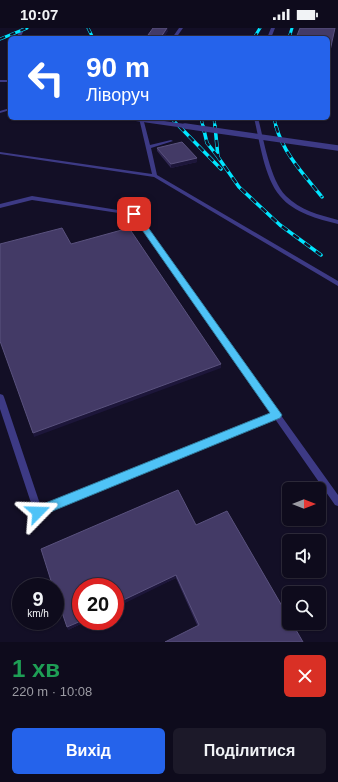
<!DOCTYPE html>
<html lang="uk">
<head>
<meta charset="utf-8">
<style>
  body { margin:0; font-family:Helvetica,sans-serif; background:#1c1929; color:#f1f3f6; height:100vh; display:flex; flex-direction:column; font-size:15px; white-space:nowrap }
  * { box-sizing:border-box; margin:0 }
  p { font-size:13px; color:#9b9ba3 }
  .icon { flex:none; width:22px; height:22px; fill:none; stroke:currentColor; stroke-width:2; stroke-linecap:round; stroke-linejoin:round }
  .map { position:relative; height:614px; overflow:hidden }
  .drawer { display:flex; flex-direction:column; background:#0e0b1c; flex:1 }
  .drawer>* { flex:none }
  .hud { position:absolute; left:8px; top:8px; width:322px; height:84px; border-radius:6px; box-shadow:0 1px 3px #0004,0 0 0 1px #2e2b3b; background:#2563eb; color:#fff; overflow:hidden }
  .needle { width:26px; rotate:90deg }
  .buttons { position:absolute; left:282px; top:454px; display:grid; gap:8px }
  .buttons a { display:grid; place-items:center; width:44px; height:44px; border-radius:6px; background:#0e0b1c; box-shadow:0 1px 3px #0004,0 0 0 1px #2e2b3b; font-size:20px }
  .speed { position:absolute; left:12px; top:550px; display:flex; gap:8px; font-size:20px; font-weight:700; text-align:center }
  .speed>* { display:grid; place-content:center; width:52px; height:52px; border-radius:50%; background:#0e0b1c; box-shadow:0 1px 3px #0004,0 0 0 1px #2e2b3b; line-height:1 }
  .speed small { font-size:10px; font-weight:400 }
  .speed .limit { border:6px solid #d22; background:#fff; color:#111 }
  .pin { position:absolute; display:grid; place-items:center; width:34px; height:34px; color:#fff; margin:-17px; border-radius:8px; box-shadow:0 2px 6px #0006 }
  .me { position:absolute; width:44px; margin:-22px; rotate:68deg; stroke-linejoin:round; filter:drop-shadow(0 0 3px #0008) }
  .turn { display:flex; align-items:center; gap:14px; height:84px; padding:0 12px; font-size:18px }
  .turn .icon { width:52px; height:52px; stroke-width:2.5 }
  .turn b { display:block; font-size:28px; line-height:34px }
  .round { display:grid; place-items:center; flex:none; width:42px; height:42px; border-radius:6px; background:#1c1929 }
  .summary { display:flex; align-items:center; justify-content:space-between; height:68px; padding:0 12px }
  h1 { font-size:24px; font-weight:600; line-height:30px; color:#1e9e55 }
  .cta { display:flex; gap:8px; margin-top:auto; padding:8px 12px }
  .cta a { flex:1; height:46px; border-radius:6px; background:#2563eb; color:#fff; font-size:16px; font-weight:600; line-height:46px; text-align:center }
  .cta a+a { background:#1c1929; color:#f1f3f6 }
  .status { display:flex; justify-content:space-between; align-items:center; height:28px; padding:0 20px; background:#0e0b1c; direction:ltr }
  .status svg { height:11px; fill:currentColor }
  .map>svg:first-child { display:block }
</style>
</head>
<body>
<div class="status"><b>10:07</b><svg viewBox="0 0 49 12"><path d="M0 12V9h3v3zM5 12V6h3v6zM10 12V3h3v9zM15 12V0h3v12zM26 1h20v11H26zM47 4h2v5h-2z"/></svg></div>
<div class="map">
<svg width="338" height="614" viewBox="0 0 338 614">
  <rect width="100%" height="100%" fill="#130f26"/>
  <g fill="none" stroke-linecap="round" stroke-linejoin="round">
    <!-- lane -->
    <path fill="#3d3a85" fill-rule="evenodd" d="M21,0H25L20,10H16Z
      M179,0H183L176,10H172Z
      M271,0H275L271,10H267Z
      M0,52H10V54H0Z
      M10,80V82L0,85V83Z
      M139,90H143L150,117L171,112L173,113L151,120L157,147L338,253V258L154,149L0,126V124L152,146Z
      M254,90H258C264,112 270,152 286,168C300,182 319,187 338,192V196C318,191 294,185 280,168C264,149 260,114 254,90Z
      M32,168L136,185L338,467V478L335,477L275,391L41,487L38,488L35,487L0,381V366L3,367L4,369L41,479L271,386L132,187L32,172L0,180V176Z"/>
    <defs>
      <path id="rail-far1" d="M88,0L93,10
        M254,10L260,0
        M289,10L292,0
        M0,11L27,0
        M171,90L180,99
        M201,90L203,99
        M214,90L215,99
        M274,90L276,99"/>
      <path id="rail" d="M179,98L221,141
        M203,98L207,115L218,129
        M215,98L218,129L239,159L280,197L321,227
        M276,98C283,125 305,148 322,169"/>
    </defs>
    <!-- rail-far1 casing -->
    <use href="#rail-far1" stroke="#00e5ff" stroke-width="3"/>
    <!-- rail casing -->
    <use href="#rail" stroke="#00e5ff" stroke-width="3.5"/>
    <!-- rail-far1 -->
    <use href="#rail-far1" stroke="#130f26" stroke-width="2" stroke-dasharray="5.5" stroke-linecap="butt"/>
    <!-- rail -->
    <use href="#rail" stroke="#130f26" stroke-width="2.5" stroke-dasharray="7" stroke-linecap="butt"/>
    <!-- lane-bridge-far1 -->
    <path stroke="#3d3a85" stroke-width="4" d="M129,90L192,99"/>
    <!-- lane-bridge -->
    <path stroke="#3d3a85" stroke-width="5.5" d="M185,98L338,120"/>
  </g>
  <!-- wall -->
  <path fill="#312854" d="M168,3L163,10H148V7Z
    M157,120L197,130V134L171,140L157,123Z
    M196,497L289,590L197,597L176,550L81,593H87L68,602Z"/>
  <!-- shaded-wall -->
  <path fill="#1d163a" d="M167,0L168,3L163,10H161V9Z
    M197,130V134L171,140V136Z
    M221,336V340L34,409L33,405Z
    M176,547V550L115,580V576Z
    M81,593H87L68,602L67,599Z"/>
  <!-- building -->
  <path fill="#433a66" stroke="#5a527e" d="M153,0H167L161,9L148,7Z
    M300,0H335L328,32V10H296Z
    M182,114L197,130L171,136L157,120Z
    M62,200L71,216L129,200L221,336L33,405L0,313V216Z
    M178,462L196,497L227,483L289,590V595H292L303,614H165L199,597L176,547L115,576V559H81V593L67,599L55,564V559H53L41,521Z"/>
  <!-- route -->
  <path fill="#4fc3f7" stroke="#337fa1" d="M134,183L137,184L282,387L280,390L38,489L33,487L32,484L33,480L270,385L131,186Z"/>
</svg>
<div class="buttons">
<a><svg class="needle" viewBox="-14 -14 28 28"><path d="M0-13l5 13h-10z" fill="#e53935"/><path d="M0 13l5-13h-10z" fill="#9b9ba3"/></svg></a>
<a><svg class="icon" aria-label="sound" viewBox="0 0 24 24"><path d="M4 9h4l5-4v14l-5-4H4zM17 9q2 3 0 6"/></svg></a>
<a><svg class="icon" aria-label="search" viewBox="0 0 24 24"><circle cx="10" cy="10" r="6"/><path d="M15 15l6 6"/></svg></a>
</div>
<div class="speed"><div>9<small>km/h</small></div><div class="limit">20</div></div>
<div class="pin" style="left:134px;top:186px;background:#d93025"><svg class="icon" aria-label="arrive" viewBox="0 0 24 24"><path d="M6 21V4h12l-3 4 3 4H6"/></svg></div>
<svg class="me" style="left:38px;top:484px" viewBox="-20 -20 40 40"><path d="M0-17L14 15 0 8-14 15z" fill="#4fc3f7" stroke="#fff" stroke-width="4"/></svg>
<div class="hud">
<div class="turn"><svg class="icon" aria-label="left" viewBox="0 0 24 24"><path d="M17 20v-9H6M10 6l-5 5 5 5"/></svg><div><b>90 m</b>Ліворуч</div></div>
</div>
</div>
<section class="drawer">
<div class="summary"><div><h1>1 хв</h1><p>220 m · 10:08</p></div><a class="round" style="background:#d93025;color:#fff"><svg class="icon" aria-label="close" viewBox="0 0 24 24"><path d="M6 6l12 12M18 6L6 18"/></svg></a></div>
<div class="cta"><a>Вихід</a><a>Поділитися</a></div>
</section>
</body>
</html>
